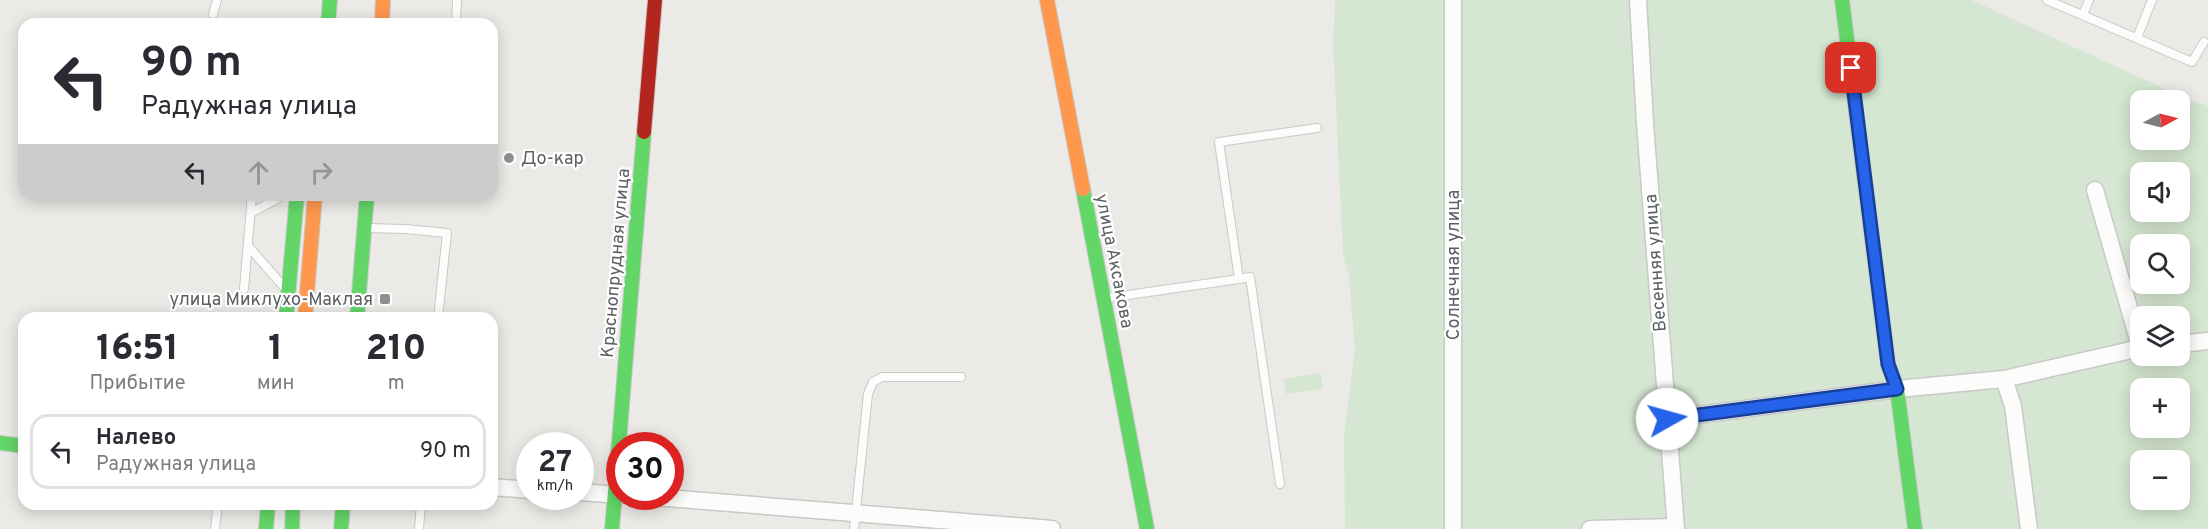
<!DOCTYPE html>
<html lang="ru">
<head>
<meta charset="utf-8">
<style>
  body { margin:0; font-family:Overpass,sans-serif; background:#f2f2f3; color:#2b2b33; height:100vh; display:flex; flex-direction:column; font-size:22px; white-space:nowrap }
  * { box-sizing:border-box; margin:0 }
  p { font-size:20px; color:#7c7c81 }
  .icon { flex:none; width:33px; height:33px; fill:none; stroke:currentColor; stroke-width:2; stroke-linecap:round; stroke-linejoin:round }
  .map { position:relative; flex:1; overflow:hidden }
  .side { position:absolute; left:18px; top:312px; width:480px; height:198px; display:flex; flex-direction:column; background:#fff; border-radius:18px; box-shadow:0 3px 15px #0003 }
  .side>* { flex:none }
  .top-card { position:absolute; left:18px; top:18px; width:480px; height:183px; border-radius:18px; box-shadow:0 3px 15px #0003; background:#fff; color:#2b2b33; overflow:hidden }
  .needle { width:39px; rotate:83deg }
  .fabs { position:absolute; left:2130px; top:90px; display:grid; gap:12px }
  .fabs a { display:grid; place-items:center; width:60px; height:60px; border-radius:12px; background:#fff; box-shadow:0 3px 15px #0003; font-size:30px }
  .speed { position:absolute; left:516px; top:432px; display:flex; gap:12px; font-size:30px; font-weight:700; text-align:center }
  .speed>* { display:grid; place-content:center; width:78px; height:78px; border-radius:50%; background:#fff; box-shadow:0 3px 15px #0003; line-height:1 }
  .speed small { font-size:15px; font-weight:400 }
  .speed .limit { border:9px solid #d22; background:#fff; color:#111 }
  .pin { position:absolute; display:grid; place-items:center; width:51px; height:51px; color:#fff; margin:-26px; border-radius:12px; box-shadow:0 3px 9px #0006 }
  .me { position:absolute; width:66px; margin:-33px; rotate:83deg; stroke-linejoin:round; filter:drop-shadow(0 0 4px #0008) }
  .turn { display:flex; align-items:center; gap:21px; height:126px; padding:0 24px; font-size:27px }
  .turn .icon { width:78px; height:78px; stroke-width:2.5 }
  .turn b { display:block; font-size:42px; line-height:51px }
  .lanes { display:flex; align-items:center; height:57px; padding:0 24px; background:#0003; justify-content:center; gap:30px; direction:ltr }
  .lanes .off { opacity:.35 }
  .eta { display:flex; justify-content:space-evenly; align-items:center; height:102px; text-align:center }
  .eta b { font-size:36px; font-weight:800; line-height:42px }
  ul { padding:0; list-style:none }
  li { display:flex; align-items:center; gap:18px; height:75px; margin:0 12px 9px; padding:0 12px; border:3px solid #e1e1e2; border-radius:18px }
  li div { flex:1 }
  li b { display:block; font-size:22px }
  li em { font-style:normal }
  .map>svg:first-child { display:block }
</style>
</head>
<body>
<div class="map">
<svg width="2208" height="529" viewBox="0 0 2208 529">
  <rect width="100%" height="100%" fill="#eceae6"/>
  <!-- green -->
  <path fill="#d5e7d2" fill-rule="evenodd" d="M1335,0H1971L2185,98L2208,106V529H1345L1344,435L1355,350L1349,277L1343,255L1333,42ZM2140,100H2180V140H2140ZM2140,172H2180V212H2140ZM2140,244H2180V284H2140ZM2140,316H2180V356H2140ZM2140,388H2180V428H2140ZM2140,460H2180V500H2140Z
    M1321,373L1323,389L1286,394L1284,379Z"/>
  <g fill="none" stroke-linecap="round" stroke-linejoin="round">
    <defs>
      <path id="lane" d="M2047,0L2192,62L2204,42
        M213,14L217,0
        M2083,15L2089,0
        M456,24L457,0
        M2137,38L2152,0
        M251,213L284,195
        M368,228L405,229L447,233L438,318
        M248,246L284,287
        M1239,279L1250,277L1280,484
        M244,289L252,195
        M1107,298L1239,279L1219,142L1317,128
        M215,529L218,504
        M419,529L421,504
        M854,529L868,394L873,382L882,377H961"/>
      <path id="street" d="M1453,0V529
        M1638,0L1645,123L1676,529
        M2095,190L2140,346
        M2180,344L2208,341
        M2004,379L2013,406L2029,529
        M1667,419L1897,389L2004,379L2140,348
        M492,487L530,490
        M580,492L620,495
        M642,496L1052,529
        M1590,529L1675,527"/>
      <path id="fast" d="M1842,0L1888,364L1897,389L1915,529
        M328,24L330,0
        M1083,189L1147,529
        M286,318L297,195
        M357,318L367,195
        M0,443L24,446
        M266,529L268,504
        M292,529L293,504
        M341,529L343,504
        M612,529L644,132"/>
      <path id="slow" d="M1047,0L1083,189
        M382,24L383,0
        M305,318L315,195"/>
      <path id="jam" d="M644,132L655,0"/>
    </defs>
    <!-- lane casing -->
    <use href="#lane" stroke="#c8c9c8" stroke-width="10"/>
    <!-- street casing -->
    <use href="#street" stroke="#c8c9c8" stroke-width="19"/>
    <!-- fast casing -->
    <use href="#fast" stroke="#c8c8c8" stroke-width="16"/>
    <!-- slow casing -->
    <use href="#slow" stroke="#c8c8c8" stroke-width="16"/>
    <!-- jam casing -->
    <use href="#jam" stroke="#c8c8c8" stroke-width="16"/>
    <!-- lane -->
    <use href="#lane" stroke="#fcfcfb" stroke-width="8"/>
    <!-- street -->
    <use href="#street" stroke="#fcfcfb" stroke-width="16"/>
    <!-- fast -->
    <use href="#fast" stroke="#63d668" stroke-width="14"/>
    <!-- slow -->
    <use href="#slow" stroke="#ff974d" stroke-width="14"/>
    <!-- jam -->
    <use href="#jam" stroke="#b3261e" stroke-width="14"/>
  </g>
  <g fill="none" stroke-linecap="round" stroke-linejoin="round">
    <defs>
      <path id="route" d="M1667,419L1897,389L1888,364L1851,68"/>
    </defs>
    <!-- route casing -->
    <use href="#route" stroke="#184099" stroke-width="15"/>
    <!-- route -->
    <use href="#route" stroke="#2563eb" stroke-width="10"/>
  </g>
  <!-- markers -->
  <g fill="#8e9092" stroke="#fff" stroke-width="2">
    <circle cx="509" cy="158" r="6"/>
    <rect x="379" y="293" width="12" height="12" rx="3"/>
  </g>
  <g text-anchor="middle" stroke-width="4.5" stroke-linejoin="round" paint-order="stroke">
    <!-- poi labels -->
    <g font-size="18" fill="#5c6064" stroke="#fff" text-anchor="start">
      <text x="521" y="164">До-кар</text>
      <text x="373" y="305" text-anchor="end">улица Миклухо-Маклая</text>
    </g>
    <!-- street labels -->
    <g font-size="18" fill="#5c6064" stroke="#fff">
      <text transform="translate(1115 261) rotate(79)" y="6">улица Аксакова</text>
      <text transform="translate(615 263) rotate(-85)" y="6">Краснопрудная улица</text>
      <text transform="translate(1655 263) rotate(-94)" y="6">Весенняя улица</text>
      <text transform="translate(1453 265) rotate(-90)" y="6">Солнечная улица</text>
    </g>
  </g>
</svg>
<div class="fabs">
<a><svg class="needle" viewBox="-14 -14 28 28"><path d="M0-13l5 13h-10z" fill="#e53935"/><path d="M0 13l5-13h-10z" fill="#7c7c81"/></svg></a>
<a><svg class="icon" aria-label="sound" viewBox="0 0 24 24"><path d="M4 9h4l5-4v14l-5-4H4zM17 9q2 3 0 6"/></svg></a>
<a><svg class="icon" aria-label="search" viewBox="0 0 24 24"><circle cx="10" cy="10" r="6"/><path d="M15 15l6 6"/></svg></a>
<a><svg class="icon" aria-label="layers" viewBox="0 0 24 24"><path d="M12 4l9 5-9 5-9-5zM3 14l9 5 9-5"/></svg></a>
<a>+</a>
<a>−</a>
</div>
<div class="speed"><div>27<small>km/h</small></div><div class="limit">30</div></div>
<div class="pin" style="left:1851px;top:68px;background:#d93025"><svg class="icon" aria-label="arrive" viewBox="0 0 24 24"><path d="M6 21V4h12l-3 4 3 4H6"/></svg></div>
<svg class="me" style="left:1667px;top:419px" viewBox="-20 -20 40 40"><circle r="19" fill="#fff"/><path d="M0-13L10 11 0 6-10 11z" fill="#2563eb"/></svg>
<div class="top-card">
<div class="turn"><svg class="icon" aria-label="left" viewBox="0 0 24 24"><path d="M17 20v-9H6M10 6l-5 5 5 5"/></svg><div><b>90 m</b>Радужная улица</div></div>
<div class="lanes"><svg class="icon" aria-label="left" viewBox="0 0 24 24"><path d="M17 20v-9H6M10 6l-5 5 5 5"/></svg><svg class="icon off" aria-label="ahead" viewBox="0 0 24 24"><path d="M12 20V5M6 11l6-6 6 6"/></svg><svg class="icon off" aria-label="right" viewBox="0 0 24 24"><path d="M7 20v-9h11M14 6l5 5-5 5"/></svg></div>
</div>
<section class="side">
<div class="eta">
<div><b>16:51</b><p>Прибытие</p></div>
<div><b>1</b><p>мин</p></div>
<div><b>210</b><p>m</p></div>
</div>
<ul>
<li><svg class="icon" aria-label="left" viewBox="0 0 24 24"><path d="M17 20v-9H6M10 6l-5 5 5 5"/></svg><div><b>Налево</b><p>Радужная улица</p></div><em>90 m</em></li>
</ul>
</section>
</div>
</body>
</html>
